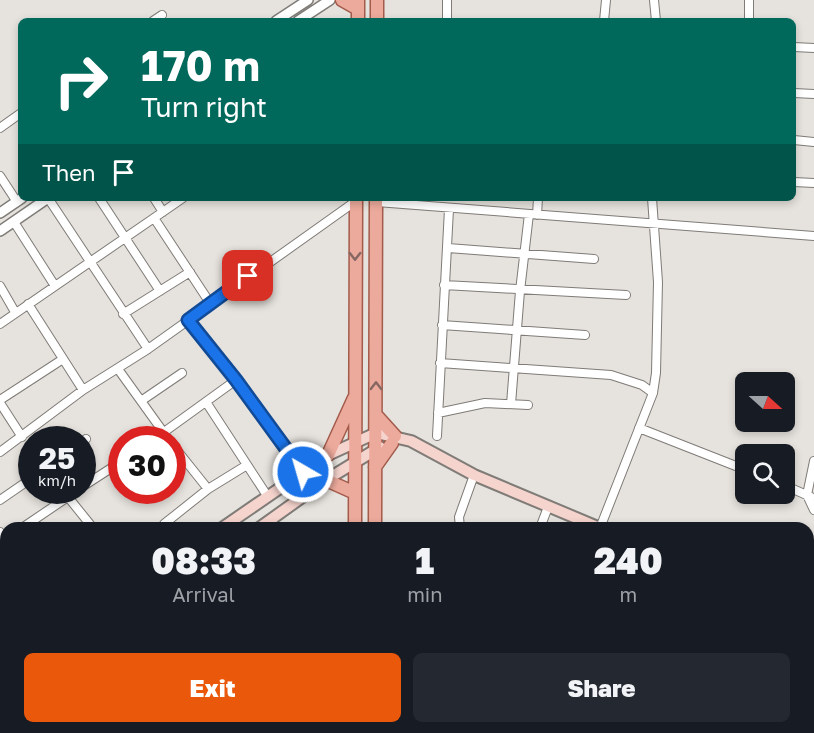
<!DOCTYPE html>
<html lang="en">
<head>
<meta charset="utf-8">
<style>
  body { margin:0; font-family:"Golos Text",sans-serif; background:#242831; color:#f1f3f6; height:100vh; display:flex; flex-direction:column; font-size:22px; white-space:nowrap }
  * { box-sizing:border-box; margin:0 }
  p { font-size:20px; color:#9ea1a6 }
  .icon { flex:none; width:33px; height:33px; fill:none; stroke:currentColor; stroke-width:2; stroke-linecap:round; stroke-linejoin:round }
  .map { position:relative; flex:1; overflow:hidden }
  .side { position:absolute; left:0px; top:522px; width:814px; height:212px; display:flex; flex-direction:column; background:#171b24; border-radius:18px 18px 0 0; box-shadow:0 3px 9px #0003 }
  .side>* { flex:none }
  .banner { position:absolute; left:18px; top:18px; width:778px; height:183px; border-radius:9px; box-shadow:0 3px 9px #0003; background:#00695c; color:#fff; overflow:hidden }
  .needle { width:39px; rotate:111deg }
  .tools { position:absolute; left:735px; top:372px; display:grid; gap:12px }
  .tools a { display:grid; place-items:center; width:60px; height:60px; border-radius:9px; background:#171b24; box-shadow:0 3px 9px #0003; font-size:30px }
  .speed { position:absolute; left:18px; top:426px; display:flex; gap:12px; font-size:30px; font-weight:700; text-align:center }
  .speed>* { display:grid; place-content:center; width:78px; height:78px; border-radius:50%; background:#171b24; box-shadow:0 3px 9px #0003; line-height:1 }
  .speed small { font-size:15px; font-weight:400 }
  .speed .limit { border:9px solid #d22; background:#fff; color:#111 }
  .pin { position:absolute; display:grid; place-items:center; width:51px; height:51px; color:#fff; margin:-26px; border-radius:12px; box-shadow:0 3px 9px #0006 }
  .me { position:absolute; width:66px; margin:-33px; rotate:322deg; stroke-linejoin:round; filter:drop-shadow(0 0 4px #0008) }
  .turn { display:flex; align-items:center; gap:21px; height:126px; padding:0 24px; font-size:27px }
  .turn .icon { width:78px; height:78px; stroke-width:2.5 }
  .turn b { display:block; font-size:42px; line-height:51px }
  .then { display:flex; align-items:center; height:57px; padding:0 24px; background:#0003; gap:12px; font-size:22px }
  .eta { display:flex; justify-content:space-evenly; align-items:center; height:102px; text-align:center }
  .eta b { font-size:36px; font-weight:800; line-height:42px }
  .cta { display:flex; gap:12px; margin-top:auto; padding:12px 24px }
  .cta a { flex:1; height:69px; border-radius:9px; background:#ea580c; color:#fff; font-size:24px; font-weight:800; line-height:69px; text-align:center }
  .cta a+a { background:#242831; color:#f1f3f6 }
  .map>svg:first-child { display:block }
</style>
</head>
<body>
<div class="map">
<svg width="814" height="733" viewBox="0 0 814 733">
  <rect width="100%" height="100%" fill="#e6e2dd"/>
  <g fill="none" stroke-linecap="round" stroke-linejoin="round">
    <defs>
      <path id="minor" d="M654,0L656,21
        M153,21L162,15
        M447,21V0
        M604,21L606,0
        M749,21V0
        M794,47L814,48
        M794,93L814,94
        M0,128L21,113
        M794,140L814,142
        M0,176L17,202
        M794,182L814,183
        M48,198L148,349
        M99,198L160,291
        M154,198L163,212
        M377,202L814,236
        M537,215L538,198
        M154,218L210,303
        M14,222L55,286
        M448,248L594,259
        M444,285L626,295
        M0,286L15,312
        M28,304L83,390
        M123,314L190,272
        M188,320L236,380L303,473
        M0,324L183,198
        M442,325L585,335
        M440,363L611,375L642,385L653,393
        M118,369L169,440
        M0,400L63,359
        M141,401L182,373
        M206,402L268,497
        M0,403L22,437
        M511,404L520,291L529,214
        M438,413L485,403L528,405
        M639,428L746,470
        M437,436L449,209
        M153,440L236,380
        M82,442L86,439
        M172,444L208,489
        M0,452L83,390L148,349L356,201
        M814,461L807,495L814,510
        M784,485L811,497
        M82,487L122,461
        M68,497L93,528
        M0,500L32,478
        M272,519L273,528
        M164,524L208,489L247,465
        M22,528L78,490
        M460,528L459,517L474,475
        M540,528L548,507
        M600,528L653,393L656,373L658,282L652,198
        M0,532L6,540
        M0,590L6,586
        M0,639L6,635
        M808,661L814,646
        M808,676L814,678
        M808,714L814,716
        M239,728L278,732
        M564,728L578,733
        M665,728L679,733
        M28,733V728
        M104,733L105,728
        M182,733L183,728
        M459,733L462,728
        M537,733L539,728
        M619,733L621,728
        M705,733L707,728
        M747,733L749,728
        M781,733L783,728"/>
      <path id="tertiary" d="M276,21L308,0
        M298,21L330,0
        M0,213L22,198
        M0,231L48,198"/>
      <path id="secondary" d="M222,528L328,455L376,433L411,441L474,475L600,528
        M259,528L326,480L380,447
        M808,619L814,621
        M0,686L6,681
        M0,710L6,706"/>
      <path id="primary" d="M342,0L358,9
        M358,21V0
        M377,21V0
        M376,415L395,436
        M328,455L354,398
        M375,467L392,443
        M326,480L355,493
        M355,528L356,198
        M375,528L376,198
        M354,733V728
        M373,733V728"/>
    </defs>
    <!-- minor casing -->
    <use href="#minor" stroke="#7f7b77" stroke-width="10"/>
    <!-- tertiary casing -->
    <use href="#tertiary" stroke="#7f7b77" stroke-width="12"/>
    <!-- secondary casing -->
    <use href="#secondary" stroke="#7f7b77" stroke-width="14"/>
    <!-- primary casing -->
    <use href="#primary" stroke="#a35b4b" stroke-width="15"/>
    <!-- minor -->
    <use href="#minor" stroke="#fff" stroke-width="8"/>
    <!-- tertiary -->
    <use href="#tertiary" stroke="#fff" stroke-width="9"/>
    <!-- secondary -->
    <use href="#secondary" stroke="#f6d4ce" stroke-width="10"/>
    <!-- primary -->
    <use href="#primary" stroke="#ecaa9c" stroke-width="12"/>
  </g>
  <!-- one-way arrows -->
  <defs><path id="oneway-chevron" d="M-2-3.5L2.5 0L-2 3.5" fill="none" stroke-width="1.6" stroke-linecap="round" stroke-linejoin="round" transform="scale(1.5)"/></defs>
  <g stroke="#866761">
    <use href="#oneway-chevron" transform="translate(355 256) rotate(90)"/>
    <use href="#oneway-chevron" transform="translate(376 386) rotate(-90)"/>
  </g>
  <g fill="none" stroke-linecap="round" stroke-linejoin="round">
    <defs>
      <path id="route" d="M248,276L188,320L236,380L303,472"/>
    </defs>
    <!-- route casing -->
    <use href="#route" stroke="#114b97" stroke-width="15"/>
    <!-- route -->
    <use href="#route" stroke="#1a73e8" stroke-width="10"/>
  </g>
</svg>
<div class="tools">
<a><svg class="needle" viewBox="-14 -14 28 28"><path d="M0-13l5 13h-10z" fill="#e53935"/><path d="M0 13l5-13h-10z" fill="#9ea1a6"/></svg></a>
<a><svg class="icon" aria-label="search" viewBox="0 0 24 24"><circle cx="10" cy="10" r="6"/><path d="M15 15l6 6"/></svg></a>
</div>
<div class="speed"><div>25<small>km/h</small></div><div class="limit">30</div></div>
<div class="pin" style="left:248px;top:276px;background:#d93025"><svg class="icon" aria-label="arrive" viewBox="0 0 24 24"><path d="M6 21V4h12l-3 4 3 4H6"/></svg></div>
<svg class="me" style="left:303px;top:472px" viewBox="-20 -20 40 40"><circle r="17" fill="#1a73e8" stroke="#fff" stroke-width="3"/><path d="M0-11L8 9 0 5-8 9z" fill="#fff"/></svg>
<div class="banner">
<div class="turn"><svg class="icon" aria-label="right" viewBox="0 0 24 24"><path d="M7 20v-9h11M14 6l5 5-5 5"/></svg><div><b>170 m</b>Turn right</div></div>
<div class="then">Then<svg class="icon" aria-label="arrive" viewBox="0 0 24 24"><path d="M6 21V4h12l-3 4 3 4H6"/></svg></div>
</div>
<section class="side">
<div class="eta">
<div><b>08:33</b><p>Arrival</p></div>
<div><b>1</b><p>min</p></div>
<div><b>240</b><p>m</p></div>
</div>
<div class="cta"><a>Exit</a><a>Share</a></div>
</section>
</div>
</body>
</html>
